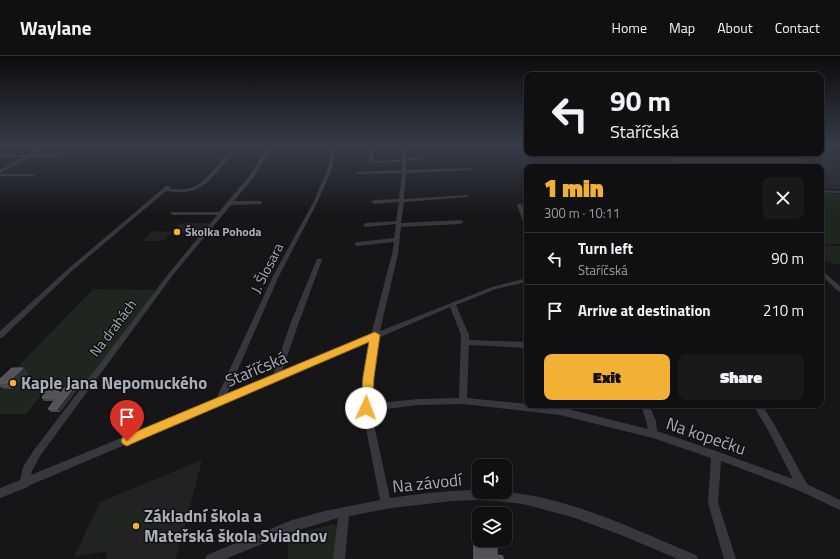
<!DOCTYPE html>
<html lang="en">
<head>
<meta charset="utf-8">
<style>
  body { margin:0; font-family:"Titillium Web",sans-serif; background:#19191b; color:#f1f3f6; height:100vh; display:flex; flex-direction:column; font-size:15px; white-space:nowrap }
  * { box-sizing:border-box; margin:0 }
  p { font-size:13px; color:#9c9d9f }
  .icon { flex:none; width:22px; height:22px; fill:none; stroke:currentColor; stroke-width:2; stroke-linecap:round; stroke-linejoin:round }
  .map { position:relative; flex:1; overflow:hidden }
  .drawer { position:absolute; left:524px; top:108px; width:300px; height:244px; display:flex; flex-direction:column; background:#101012; border-radius:8px; box-shadow:0 1px 3px #0004,0 0 0 1px #303032 }
  .drawer>* { flex:none }
  .banner { position:absolute; left:524px; top:16px; width:300px; height:84px; border-radius:8px; box-shadow:0 1px 3px #0004,0 0 0 1px #303032; background:#101012; color:#f1f3f6; overflow:hidden }
  .buttons { position:absolute; left:472px; top:403px; display:grid; gap:8px }
  .buttons a { display:grid; place-items:center; width:40px; height:40px; border-radius:8px; background:#101012; box-shadow:0 1px 3px #0004,0 0 0 1px #303032; font-size:20px }
  .pin { position:absolute; display:grid; place-items:center; width:34px; height:34px; color:#fff; margin:-41px -17px; border-radius:50% 50% 50% 0; rotate:-45deg; box-shadow:0 0 4px #0007 }
  .pin .icon { rotate:45deg }
  .me { position:absolute; width:44px; margin:-22px; rotate:2deg; stroke-linejoin:round; filter:drop-shadow(0 0 3px #0008) }
  .turn { display:flex; align-items:center; gap:14px; height:84px; padding:0 20px; font-size:18px }
  .turn .icon { width:52px; height:52px; stroke-width:2.5 }
  .turn b { display:block; font-size:28px; line-height:34px }
  .round { display:grid; place-items:center; flex:none; width:42px; height:42px; border-radius:8px; background:#19191b }
  .summary { display:flex; align-items:center; justify-content:space-between; height:68px; padding:0 20px }
  h1 { font-size:24px; font-weight:800; line-height:30px; color:#f2b134 }
  .button { display:flex; gap:8px; margin-top:auto; padding:8px 20px }
  .button a { flex:1; height:46px; border-radius:8px; background:#f2b134; color:#111; font-size:16px; font-weight:800; line-height:46px; text-align:center }
  .button a+a { background:#19191b; color:#f1f3f6 }
  ul { padding:0; list-style:none }
  li { display:flex; align-items:center; gap:12px; height:52px; padding:0 20px; border-top:1px solid #303032 }
  li div { flex:1 }
  li b { display:block; font-size:15px }
  li em { font-style:normal }
  header { display:flex; align-items:center; gap:24px; box-sizing:border-box; height:56px; padding:0 20px; background:#101012; border-bottom:1px solid #303032 }
  header strong { font-size:19px }
  nav { display:flex; gap:22px; margin-inline-start:auto; font-size:14px }
  .map>svg:first-child { display:block }
</style>
</head>
<body>
<header>
<strong>Waylane</strong>
<nav><a>Home</a><a>Map</a><a>About</a><a>Contact</a></nav>
</header>
<div class="map">
<svg width="840" height="503" viewBox="0 0 840 503">
  <rect width="100%" height="100%" fill="#161618"/>
  <!-- built -->
  <path fill="#222225" d="M825,109H831L834,112L837,113L840,118V133H821V129L825,125Z
    M180,167H211L202,178L171,177L163,185H142L152,175L171,176Z
    M202,404L176,503H106L108,495L74,501L100,446Z"/>
  <!-- green -->
  <path fill="#1e261f" d="M821,90H840L837,98L840,113L834,112L831,109H826V121L821,129V116H822L820,100Z
    M666,97H792L813,111H681Z
    M828,136L840,139V188L821,189V137Z
    M821,190H840V209L821,204Z
    M93,233L156,234L84,330H48L26,358H0V329Z
    M152,447L144,473L94,482L104,455Z
    M333,468L338,471L335,503H288V481Z"/>
  <g fill="none" stroke-linecap="round" stroke-linejoin="round">
    <!-- street -->
    <path fill="#37383d" fill-rule="evenodd" d="M45,90H49L34,99H60L62,100L60,101H30L0,117V114L24,101H0V99H28Z
      M233,90H237C227,104 210,129 194,134C185,137 175,136 166,135L73,214L3,281L0,282V275L69,212L166,130H170V131L169,133C176,133 184,134 191,132C207,127 223,102 233,90Z
      M268,90H272L254,121L234,145H260L262,146V148L231,149L173,219L40,400L32,415L31,419L216,343L273,220L314,145L329,110L332,90H336L333,110L318,145L279,220L227,338L273,319L291,266L317,203H321L322,204L299,266L282,315L371,279L392,198L394,186L357,190L354,188L357,186L394,182L396,168L366,171L363,169L366,167L396,165L399,146L374,148L371,146L374,144L399,143L402,117L357,118L355,117L357,116L402,114V106L369,107L370,90H374L373,105L402,104V91L404,90L406,91V102H420L422,103L420,104H406V114L472,112L474,113L472,114L406,117L404,143L467,139L469,140L467,141L404,146L401,167L461,164L464,166L461,168L401,171L398,198L380,275L492,231L527,222V226L496,233L456,249L469,279V284L527,286V292L469,289L467,342L527,348V349L560,351L648,373L646,365L641,349H649L656,365L657,375L716,395L793,423L768,374L753,349H762L774,368L807,428L840,444V454L800,435L721,405L718,447L736,503H724L708,447L711,402L653,382L560,359L463,348L418,349L371,355L390,442C419,438 449,434 479,434V436C488,436 497,435 506,436C569,441 638,475 696,499L698,503H678L621,479L572,461L523,448L498,445L479,444L452,445L392,452L349,460L345,503H333L338,462L292,476L225,503H205L207,499L292,464L325,455L380,444L362,352V338L370,285L28,430V431L0,442V432L20,424L23,411L34,394L169,217L217,159H173L170,157L171,156H219L250,119ZM450,251L461,279L459,342L418,343L370,348V338L378,282Z
      M0,118H33L35,119L33,120H0Z
      M821,134L840,135V137L821,136Z
      M520,147C526,152 527,162 527,170L524,168L517,149Z
      M821,214L823,215L840,230V236L838,235L821,219Z"/>
  </g>
  <!-- wall -->
  <path fill="#47494d" d="M23,312L28,318L12,333L2,332L0,330V323Z
    M77,334L60,356H51L48,353L54,345H44L42,342Z
    M477,471L497,499L503,503H473V485L475,476L476,477Z"/>
  <!-- shaded-wall -->
  <path fill="#2f3033" d="M23,312L28,318L12,333L7,327Z
    M74,331L77,334L60,356L57,353Z"/>
  <!-- building -->
  <path fill="#525359" stroke="#5f6168" d="M12,312H23L7,327H0V323Z
    M65,331H74L57,353H48L57,341L42,342L45,336L55,333L61,337Z
    M477,471H479V484H497V499L503,500V503H474L475,476L477,477Z"/>
  <!-- sky -->
  <linearGradient id="sky" x2="0" y2="1"><stop stop-color="#0c0c0d"/><stop offset="0.56" stop-color="#363c48"/><stop offset="1" stop-color="#363c48" stop-opacity="0"/></linearGradient>
  <rect width="840" height="160" fill="url(#sky)"/>
  <!-- route -->
  <path fill="#f2b134" stroke="#9d7322" d="M375,276L380,279L374,321L372,352L370,355L366,356L362,355L361,352L363,321L369,286L131,388L127,390L123,388L121,385L123,381Z"/>
  <!-- markers -->
  <g fill="#f2b134" stroke="#111113" stroke-width="1.5">
    <circle cx="177" cy="176" r="4"/>
    <circle cx="13" cy="327" r="4"/>
    <circle cx="136" cy="470" r="4"/>
  </g>
  <g text-anchor="middle" stroke-width="3" stroke-linejoin="round" paint-order="stroke">
    <!-- far-poi labels -->
    <g font-size="12" font-weight="bold" fill="#a8adb8" stroke="#111113" text-anchor="start">
      <text x="185" y="180">Školka Pohoda</text>
    </g>
    <!-- street labels -->
    <g font-size="14" fill="#a8adb8" stroke="#111113">
      <text transform="translate(267 212) rotate(-63)" y="5">J. Šlosara</text>
      <text transform="translate(113 272) rotate(-53)" y="5">Na drahách</text>
    </g>
    <!-- near-street labels -->
    <g font-size="17" fill="#a8adb8" stroke="#111113">
      <text transform="translate(256 313) rotate(-23)" y="6">Staříčská</text>
      <text transform="translate(706 380) rotate(19)" y="6">Na kopečku</text>
      <text transform="translate(427 427) rotate(-6)" y="6">Na závodí</text>
    </g>
    <!-- near-poi labels -->
    <g font-size="17" font-weight="bold" fill="#a8adb8" stroke="#111113" text-anchor="start">
      <text x="21" y="333">Kaple Jana Nepomuckého</text>
      <text x="144" y="466">Základní škola a<tspan x="144" dy="20">Mateřská škola Sviadnov</tspan></text>
    </g>
  </g>
</svg>
<div class="buttons">
<a><svg class="icon" aria-label="sound" viewBox="0 0 24 24"><path d="M4 9h4l5-4v14l-5-4H4zM17 9q2 3 0 6"/></svg></a>
<a><svg class="icon" aria-label="layers" viewBox="0 0 24 24"><path d="M12 4l9 5-9 5-9-5zM3 14l9 5 9-5"/></svg></a>
</div>
<div class="pin" style="left:127px;top:385px;background:#d93025"><svg class="icon" aria-label="arrive" viewBox="0 0 24 24"><path d="M6 21V4h12l-3 4 3 4H6"/></svg></div>
<svg class="me" style="left:366px;top:352px" viewBox="-20 -20 40 40"><circle r="19" fill="#fff"/><path d="M0-13L10 11 0 6-10 11z" fill="#f2b134"/></svg>
<div class="banner">
<div class="turn"><svg class="icon" aria-label="left" viewBox="0 0 24 24"><path d="M17 20v-9H6M10 6l-5 5 5 5"/></svg><div><b>90 m</b>Staříčská</div></div>
</div>
<section class="drawer">
<div class="summary"><div><h1>1 min</h1><p>300 m · 10:11</p></div><a class="round"><svg class="icon" aria-label="close" viewBox="0 0 24 24"><path d="M6 6l12 12M18 6L6 18"/></svg></a></div>
<ul>
<li><svg class="icon" aria-label="left" viewBox="0 0 24 24"><path d="M17 20v-9H6M10 6l-5 5 5 5"/></svg><div><b>Turn left</b><p>Staříčská</p></div><em>90 m</em></li>
<li><svg class="icon" aria-label="arrive" viewBox="0 0 24 24"><path d="M6 21V4h12l-3 4 3 4H6"/></svg><div><b>Arrive at destination</b></div><em>210 m</em></li>
</ul>
<div class="button"><a>Exit</a><a>Share</a></div>
</section>
</div>
</body>
</html>
